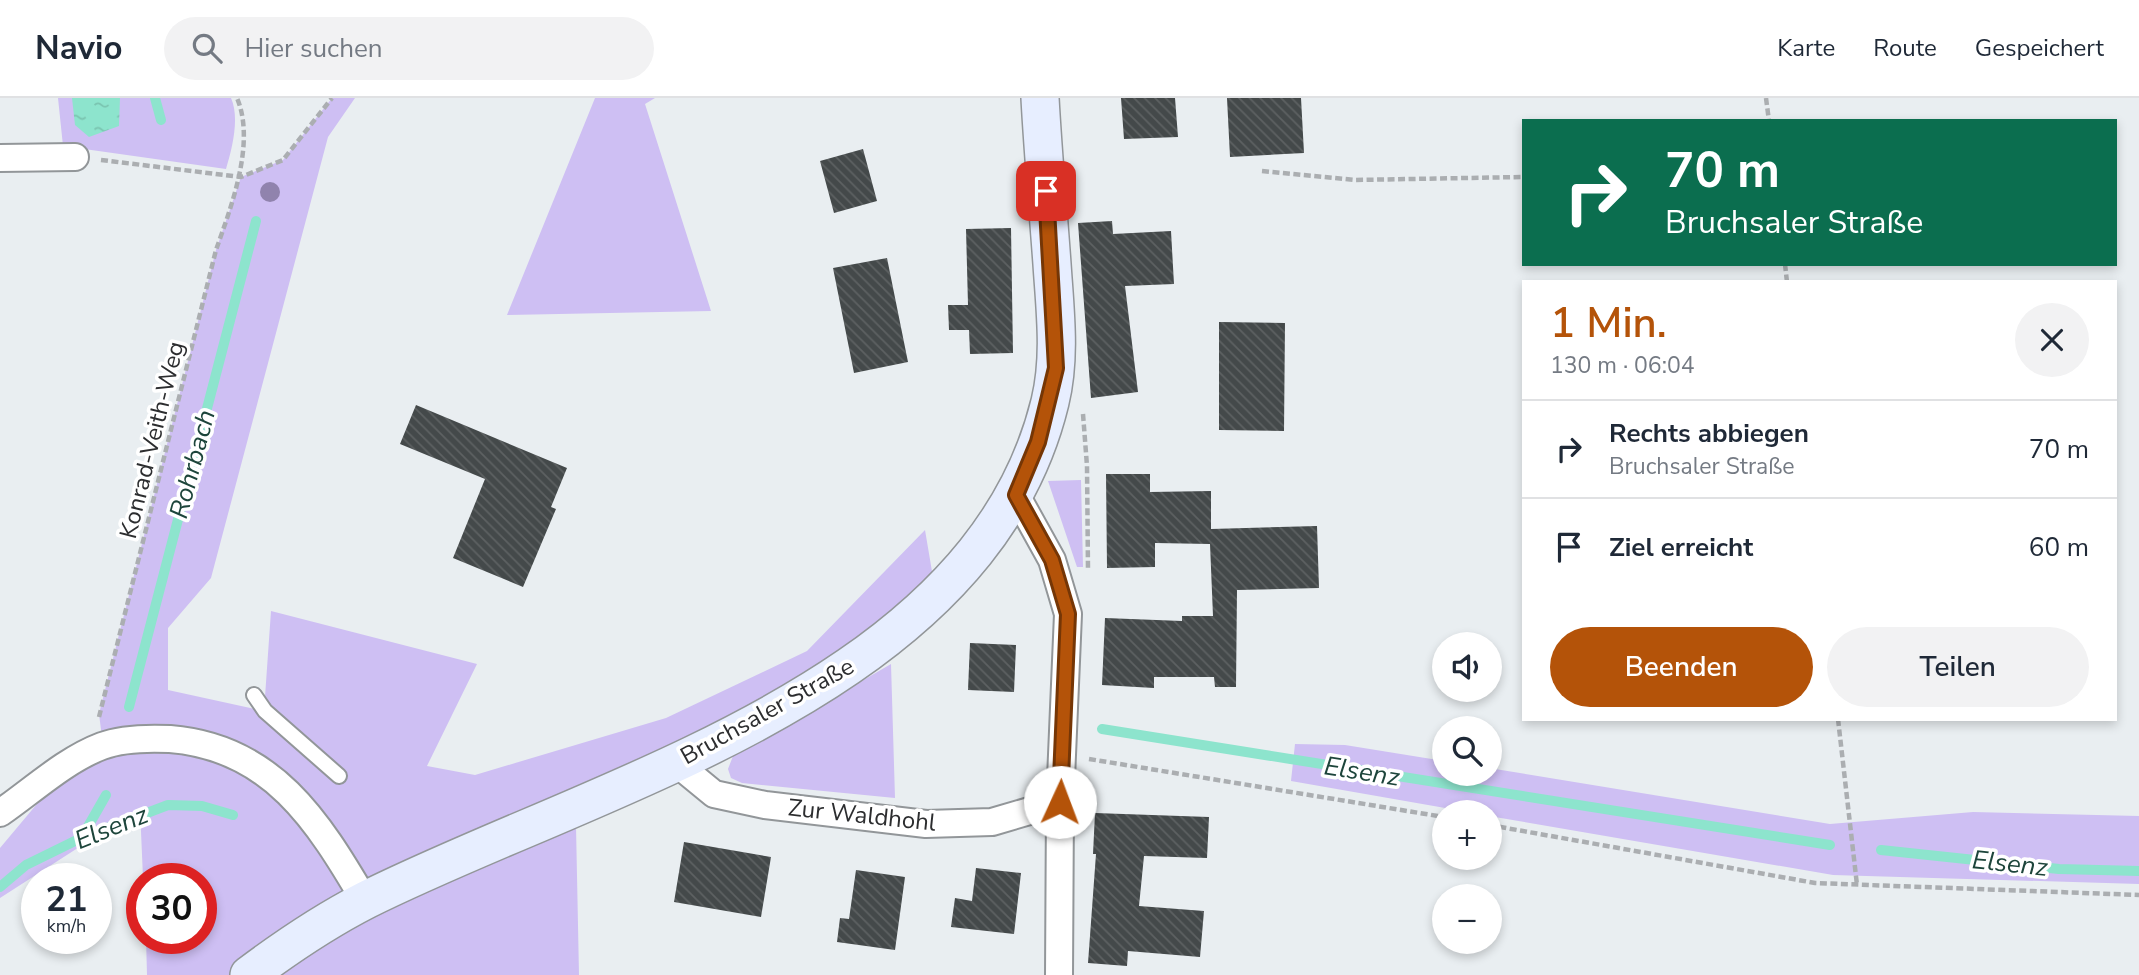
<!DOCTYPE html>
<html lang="de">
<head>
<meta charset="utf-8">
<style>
  body { margin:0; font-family:"Nunito Sans",sans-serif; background:#f2f2f3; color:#1f2937; height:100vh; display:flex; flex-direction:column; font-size:26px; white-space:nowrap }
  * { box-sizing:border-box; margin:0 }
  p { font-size:23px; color:#747a83 }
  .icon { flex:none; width:38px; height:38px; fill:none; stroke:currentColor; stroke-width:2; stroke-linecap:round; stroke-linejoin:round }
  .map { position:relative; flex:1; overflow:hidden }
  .drawer { position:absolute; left:1522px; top:182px; width:595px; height:441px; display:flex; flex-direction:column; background:#fff; border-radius:0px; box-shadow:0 4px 10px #0003 }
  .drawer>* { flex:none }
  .banner { position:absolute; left:1522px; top:21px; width:595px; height:147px; border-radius:0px; box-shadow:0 4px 10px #0003; background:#0b6e4f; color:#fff; overflow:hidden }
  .tools { position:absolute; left:1432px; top:534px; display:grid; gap:14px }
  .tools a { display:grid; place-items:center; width:70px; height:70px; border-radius:50%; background:#fff; box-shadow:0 4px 10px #0003; font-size:35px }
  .speed { position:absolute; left:21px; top:765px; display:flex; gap:14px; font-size:35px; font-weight:700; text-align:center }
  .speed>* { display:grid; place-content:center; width:91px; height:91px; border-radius:50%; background:#fff; box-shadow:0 4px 10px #0003; line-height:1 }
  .speed small { font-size:18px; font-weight:400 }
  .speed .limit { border:10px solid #d22; background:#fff; color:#111 }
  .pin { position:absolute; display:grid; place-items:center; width:60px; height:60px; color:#fff; margin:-30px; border-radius:14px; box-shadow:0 4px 10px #0006 }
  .me { position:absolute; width:77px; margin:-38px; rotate:2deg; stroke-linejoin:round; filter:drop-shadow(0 0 5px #0008) }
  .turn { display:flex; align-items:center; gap:24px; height:147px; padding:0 28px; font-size:32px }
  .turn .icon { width:91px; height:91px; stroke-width:2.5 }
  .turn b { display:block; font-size:49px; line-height:60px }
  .round { display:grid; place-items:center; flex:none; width:74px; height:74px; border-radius:37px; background:#f2f2f3 }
  .head { display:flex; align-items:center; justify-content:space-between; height:119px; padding:0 28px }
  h1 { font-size:42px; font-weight:600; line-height:52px; color:#b45309 }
  .button { display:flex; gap:14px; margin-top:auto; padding:14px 28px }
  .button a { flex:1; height:80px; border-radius:42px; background:#b45309; color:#fff; font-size:28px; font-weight:600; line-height:80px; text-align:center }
  .button a+a { background:#f2f2f3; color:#1f2937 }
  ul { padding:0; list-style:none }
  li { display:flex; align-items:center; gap:21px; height:98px; padding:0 28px; border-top:2px solid #e0e1e3 }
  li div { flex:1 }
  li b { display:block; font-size:26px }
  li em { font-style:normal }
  header { display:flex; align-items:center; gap:42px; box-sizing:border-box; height:98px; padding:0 35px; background:#fff; border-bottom:2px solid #e0e1e3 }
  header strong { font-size:33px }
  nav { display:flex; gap:38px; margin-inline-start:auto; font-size:24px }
  .search { width:490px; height:63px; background:#f2f2f3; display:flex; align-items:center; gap:18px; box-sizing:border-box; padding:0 24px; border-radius:38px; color:#747a83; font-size:26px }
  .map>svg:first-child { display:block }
</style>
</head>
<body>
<header>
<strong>Navio</strong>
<div class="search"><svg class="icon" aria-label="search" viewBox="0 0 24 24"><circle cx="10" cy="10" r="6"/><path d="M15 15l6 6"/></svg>Hier suchen</div>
<nav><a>Karte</a><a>Route</a><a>Gespeichert</a></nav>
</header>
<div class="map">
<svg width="2139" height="877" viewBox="0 0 2139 877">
  <defs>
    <pattern id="water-ripples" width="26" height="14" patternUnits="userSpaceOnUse" patternTransform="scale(1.75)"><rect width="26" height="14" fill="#8de4cd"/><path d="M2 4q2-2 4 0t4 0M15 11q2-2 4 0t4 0" fill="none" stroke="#7ac4b0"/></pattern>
    <pattern id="building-back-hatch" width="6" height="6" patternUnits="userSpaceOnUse" patternTransform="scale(1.75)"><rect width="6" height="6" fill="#44494a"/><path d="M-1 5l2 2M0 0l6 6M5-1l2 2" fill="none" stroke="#5d6162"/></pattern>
  </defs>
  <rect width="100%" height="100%" fill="#e9eef1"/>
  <!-- green -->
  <path fill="#cebff3" d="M58,0H231C240,20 232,51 226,71L63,48Z
    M332,0H355L328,39L211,480L168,530V592L264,613L271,513L477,566L427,668L475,677L666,620L807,553L925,432L936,497L576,728L579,877H147L146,840H201V780H143L140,710L0,800V750L73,663L103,647L99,616L216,152L241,79L283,62Z
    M595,0H655L645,6L711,213L507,217Z
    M1081,382L1083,469H1077L1048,383Z
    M891,566L895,700L742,685L731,680L728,671L733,658Z
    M1295,646L1345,647L1444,663V676H1489V670L1830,726L1973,714L2139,718V786L1833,777L1489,718V714H1468L1291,683Z"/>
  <!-- water -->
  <path fill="url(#water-ripples)" d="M72,0H120L119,28L89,39L75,27Z"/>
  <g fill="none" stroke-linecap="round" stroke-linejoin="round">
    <!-- stream -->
    <path stroke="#8de4cd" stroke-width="10" d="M155,0L161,22
      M129,609L256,123
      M1102,631L1830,747
      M82,739L106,697
      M1881,752L2059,771L2139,773
      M0,789L26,767L81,740L168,707L202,708L233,717"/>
  </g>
  <!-- building -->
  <path fill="url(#building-back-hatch)" d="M1121,0H1175L1178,39L1124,41Z
    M1227,0H1301L1304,55L1230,59Z
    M863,51L877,103L834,115L820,63Z
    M1112,123L1113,136L1171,133L1174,186L1125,188L1138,294L1091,300L1078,125Z
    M1011,130L1013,255L970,256L969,232H949L948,207H968L966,131Z
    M887,160L908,264L854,275L833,170Z
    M1219,224L1285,225L1284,333L1219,332Z
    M416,307L567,370L551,409L556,411L523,489L453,460L485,381L400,346Z
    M1106,376H1150V394L1211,393V431L1317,428L1319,490L1237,492L1236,589H1215L1214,579H1154V590L1102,587L1105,520L1182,523V518H1213L1210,446L1155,445V469L1107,470Z
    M970,545L1016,547L1014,594L968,592Z
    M1095,715L1209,719L1207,760L1144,758L1139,808L1204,813L1200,859L1128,853L1127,868L1088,865L1096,756H1093Z
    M684,744L771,759L761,819L674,804Z
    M976,770L1021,775L1014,836L951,829L955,800L972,803Z
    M856,772L905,779L895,852L837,844L840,820L849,821Z"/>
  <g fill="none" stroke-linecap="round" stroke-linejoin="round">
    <defs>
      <path id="service" d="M254,597L265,613L339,678"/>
      <path id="minor" d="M0,60L75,59
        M1016,397L1052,462L1068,516L1060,704L1059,877
        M675,664L714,696L765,707L926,726L992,724L1060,704
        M0,715C32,693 65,662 102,648C123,640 148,640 170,641C272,649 318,723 365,803"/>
      <path id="secondary" d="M249,877C285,850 325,823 366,802C598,686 980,592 1050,304C1061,259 1055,212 1052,166C1048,110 1043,55 1040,0"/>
    </defs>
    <!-- service casing -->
    <use href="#service" stroke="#929699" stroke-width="18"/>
    <!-- minor casing -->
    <use href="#minor" stroke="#929699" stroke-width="30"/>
    <!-- secondary casing -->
    <use href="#secondary" stroke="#929699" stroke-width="40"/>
    <!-- path -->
    <path stroke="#abaeb1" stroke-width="4.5" stroke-dasharray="7 3.5" stroke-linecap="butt" d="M1766,0L1769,23
      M101,62L241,79L283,62L332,0
      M1262,73L1355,82L1524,79
      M1785,166L1787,184
      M1083,316L1087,368L1088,472
      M99,619L216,152C231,109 256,45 237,0
      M1838,621L1857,787
      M1089,661L1444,719
      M1489,727L1815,785L2139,797"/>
    <!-- service -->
    <use href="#service" stroke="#fff" stroke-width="14"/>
    <!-- minor -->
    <use href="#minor" stroke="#fff" stroke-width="26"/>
    <!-- secondary -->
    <use href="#secondary" stroke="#e7eeff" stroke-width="37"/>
  </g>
  <!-- trees -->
  <circle fill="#9083ad" cx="270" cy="94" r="10"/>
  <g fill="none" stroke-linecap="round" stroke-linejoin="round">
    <defs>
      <path id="route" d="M1046,93L1056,270L1038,344L1016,397L1052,462L1068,516L1060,704"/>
    </defs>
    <!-- route casing -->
    <use href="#route" stroke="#753606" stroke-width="18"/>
    <!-- route -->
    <use href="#route" stroke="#b45309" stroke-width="12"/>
  </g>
  <g text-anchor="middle" stroke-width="7" stroke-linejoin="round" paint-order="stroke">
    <!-- street labels -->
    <g font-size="24" fill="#2c2d2f" stroke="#fff">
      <text transform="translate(152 342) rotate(-76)" y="8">Konrad-Veith-Weg</text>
      <text transform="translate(767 613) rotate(-29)" y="8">Bruchsaler Straße</text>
      <text transform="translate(862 717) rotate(6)" y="8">Zur Waldhohl</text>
    </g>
    <!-- water labels -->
    <g font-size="26" font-style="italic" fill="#1d453b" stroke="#fff">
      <text transform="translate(192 366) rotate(-75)" y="9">Rohrbach</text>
      <text transform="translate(1362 673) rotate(9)" y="9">Elsenz</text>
      <text transform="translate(111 729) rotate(-22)" y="9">Elsenz</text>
      <text transform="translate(2010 765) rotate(6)" y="9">Elsenz</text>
    </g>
  </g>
</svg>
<div class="tools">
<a><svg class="icon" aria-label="sound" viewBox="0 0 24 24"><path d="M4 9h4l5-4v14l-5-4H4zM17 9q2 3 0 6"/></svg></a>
<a><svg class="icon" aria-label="search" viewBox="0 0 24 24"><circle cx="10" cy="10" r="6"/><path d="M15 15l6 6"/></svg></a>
<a>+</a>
<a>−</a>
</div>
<div class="speed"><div>21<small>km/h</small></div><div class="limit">30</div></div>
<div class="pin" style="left:1046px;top:93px;background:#d93025"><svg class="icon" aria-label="arrive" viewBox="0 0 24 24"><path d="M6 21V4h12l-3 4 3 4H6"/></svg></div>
<svg class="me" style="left:1060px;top:704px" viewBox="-20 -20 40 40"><circle r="19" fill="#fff"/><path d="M0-13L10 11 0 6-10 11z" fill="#b45309"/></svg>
<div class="banner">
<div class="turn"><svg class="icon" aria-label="right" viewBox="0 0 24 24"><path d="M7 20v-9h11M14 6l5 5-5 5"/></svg><div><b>70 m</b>Bruchsaler Straße</div></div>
</div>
<section class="drawer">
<div class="head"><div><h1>1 Min.</h1><p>130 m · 06:04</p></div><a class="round"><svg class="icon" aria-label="close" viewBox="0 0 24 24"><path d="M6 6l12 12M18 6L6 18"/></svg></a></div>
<ul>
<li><svg class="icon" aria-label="right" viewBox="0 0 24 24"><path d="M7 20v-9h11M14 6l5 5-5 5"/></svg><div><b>Rechts abbiegen</b><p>Bruchsaler Straße</p></div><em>70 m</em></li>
<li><svg class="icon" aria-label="arrive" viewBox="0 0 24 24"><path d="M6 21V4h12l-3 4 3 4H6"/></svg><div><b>Ziel erreicht</b></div><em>60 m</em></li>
</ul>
<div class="button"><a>Beenden</a><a>Teilen</a></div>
</section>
</div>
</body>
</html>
